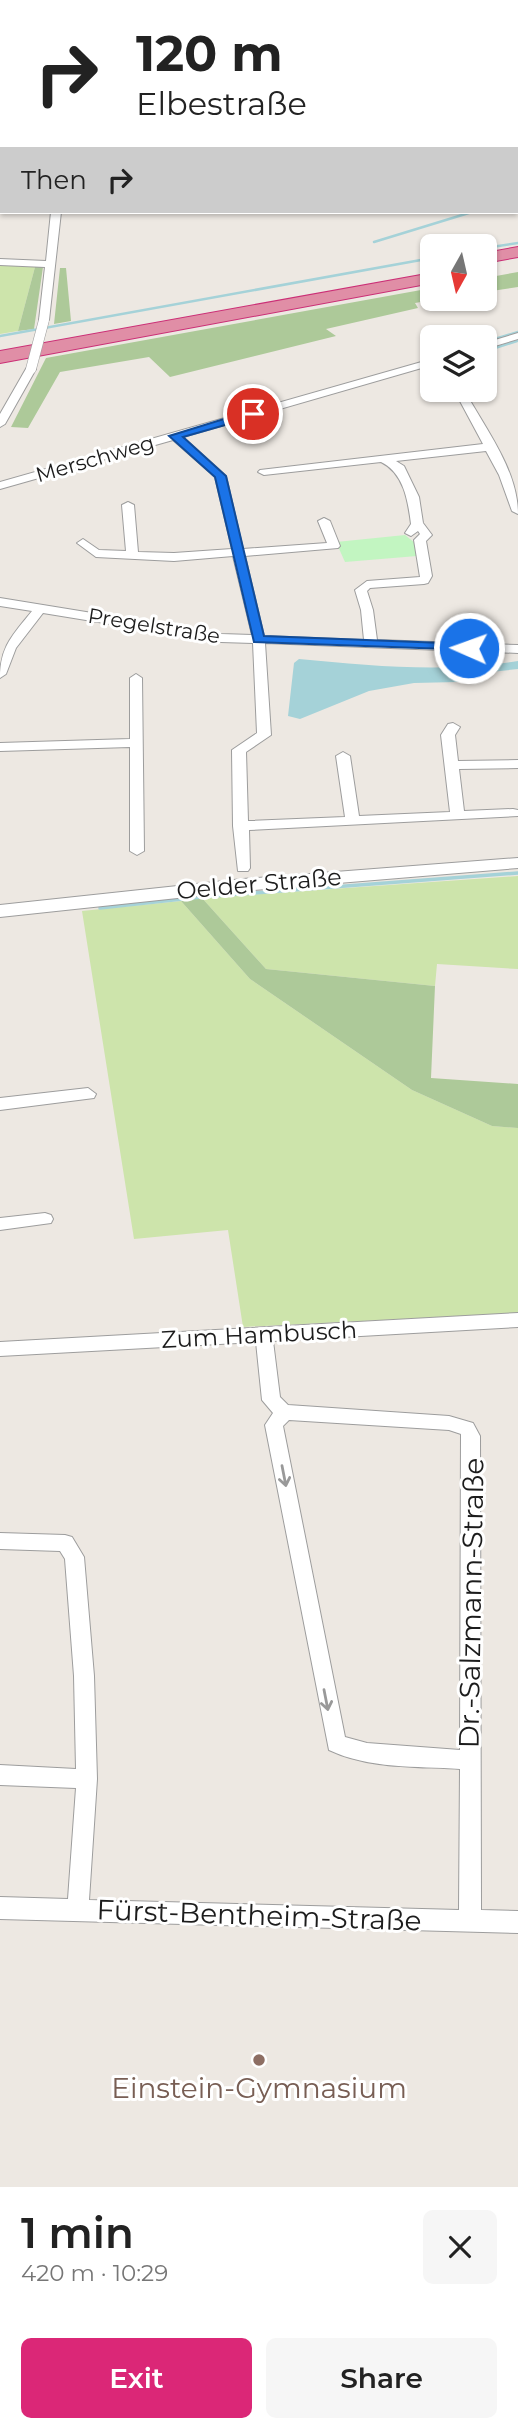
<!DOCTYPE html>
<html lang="en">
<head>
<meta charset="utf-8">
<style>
  body { margin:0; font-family:Montserrat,sans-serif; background:#f6f6f6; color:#222; height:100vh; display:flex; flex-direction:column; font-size:26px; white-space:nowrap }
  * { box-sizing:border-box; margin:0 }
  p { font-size:23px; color:#767676 }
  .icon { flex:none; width:38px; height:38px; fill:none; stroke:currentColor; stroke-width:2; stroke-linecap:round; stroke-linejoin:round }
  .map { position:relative; height:2187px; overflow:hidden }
  .sheet { display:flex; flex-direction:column; background:#fff; flex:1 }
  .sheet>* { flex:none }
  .hud { position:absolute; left:0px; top:0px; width:518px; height:214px; box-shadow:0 2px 5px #0004; background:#fff; color:#222; overflow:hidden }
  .needle { width:46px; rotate:188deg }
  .buttons { position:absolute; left:420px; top:234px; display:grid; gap:14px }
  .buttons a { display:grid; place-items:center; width:77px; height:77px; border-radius:10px; background:#fff; box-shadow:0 2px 5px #0004; font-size:35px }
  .pin { position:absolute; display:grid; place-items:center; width:60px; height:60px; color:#fff; margin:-30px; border:4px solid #fff; border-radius:50%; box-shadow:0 2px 7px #0007 }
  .me { position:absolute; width:77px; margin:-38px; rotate:272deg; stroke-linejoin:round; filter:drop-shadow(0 0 5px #0008) }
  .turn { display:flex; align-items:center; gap:24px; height:147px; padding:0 21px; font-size:32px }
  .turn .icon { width:91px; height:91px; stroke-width:2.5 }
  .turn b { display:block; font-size:49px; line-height:60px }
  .then { display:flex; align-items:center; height:66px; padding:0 21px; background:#0003; gap:14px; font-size:26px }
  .round { display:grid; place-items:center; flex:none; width:74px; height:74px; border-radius:10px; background:#f6f6f6 }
  .summary { display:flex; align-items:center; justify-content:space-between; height:119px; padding:0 21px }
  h1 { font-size:42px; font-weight:600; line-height:52px }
  .cta { display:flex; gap:14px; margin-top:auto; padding:14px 21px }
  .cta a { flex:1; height:80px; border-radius:10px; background:#db2777; color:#fff; font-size:28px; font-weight:600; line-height:80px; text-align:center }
  .cta a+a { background:#f6f6f6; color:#222 }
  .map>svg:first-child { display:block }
</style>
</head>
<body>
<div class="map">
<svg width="518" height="2187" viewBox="0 0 518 2187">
  <rect width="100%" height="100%" fill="#ede8e2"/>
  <!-- grass -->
  <path fill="#cde4ab" d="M0,265L35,267L18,331L0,334Z
    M518,876V969L437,964L435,986L266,969L202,898Z
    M181,901L250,979L412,1090L492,1126L518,1128V1313L243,1327L228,1230L134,1239L82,911Z"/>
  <!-- forest -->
  <path fill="#adc999" d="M35,267H43L34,329L18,331Z
    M60,268H66L71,321L54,324Z
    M518,272V287L485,292V278Z
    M432,288V299H438L415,303L418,308L326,329L336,336L170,377L149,357L60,372L28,428L11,427L46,358Z
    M202,898L266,969L435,986L431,1078L518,1084V1128L492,1126L412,1090L250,979L181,901Z"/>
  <!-- park -->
  <path fill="#c2f5c1" d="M405,535L415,543L417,556L345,562L336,542Z"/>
  <!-- water -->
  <path fill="#a5d2d8" d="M299,659C371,666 446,673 518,661V669L491,672L457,682L414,683L369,691L300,719L288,716L294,663Z"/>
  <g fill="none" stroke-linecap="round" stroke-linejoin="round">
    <!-- stream-far1 -->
    <path stroke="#a5d2d8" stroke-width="2.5" d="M374,242L472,212
      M485,248L518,243
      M0,336L432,258
      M485,342L518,332
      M495,348L517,341"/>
    <!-- stream -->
    <path stroke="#a5d2d8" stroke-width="3.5" d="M100,908L201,897L518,873"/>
    <defs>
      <path id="minor" d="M419,0H427L418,2Z
        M51,212H61L49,320L44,323L39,320L45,267L0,265V259L46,261Z
        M518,333V339L485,349V343Z
        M432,359V365L183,437L226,476L243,549L327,543L318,521L324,518L330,521L340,546L338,548L245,556L264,636L364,640L361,610L355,590L367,581L420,577L414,540L420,534L418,531L411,536L405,533L411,524C408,501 404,473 381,462L264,475L258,472L260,470L483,444L454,390H464C485,428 518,470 518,514L512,511L499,475L486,451L396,461L404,466L419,497L423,523L432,535L426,541L432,576L428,583L424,584L370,588L367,591L373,610L377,640L518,645V653L265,643L271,735L246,752L248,821L345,817L336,756L343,752L350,756L359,816L450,812L441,735L448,724L453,723L460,727L455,735L458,761L518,760V768L459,769L464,811L513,809L518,810V816L249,830L250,868L248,871H238L233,826L232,750L257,733L253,643L221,642L43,613L16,648L6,674L0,678C0,646 13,635 32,611L0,606V598L221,634L252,635L233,556L174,561L96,557L77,543L83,539L99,550L126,551L122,505L128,502L134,505L138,552L174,553L232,549L215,477L173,440L0,489V482Z
        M27,367L36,369L5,424L0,427V414Z
        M136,674L142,678L144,851L137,855L130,851V747L0,751V743L130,739V678Z
        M88,1088L96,1094L94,1098L0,1110V1098Z
        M45,1213L51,1215L53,1219L51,1223L0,1230V1218Z
        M518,1313V1327L273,1341L280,1397L288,1405L449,1416L473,1423L480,1436L481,1910L518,1911V1933L0,1919V1897L68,1899L76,1788L0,1785V1765L76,1769L74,1676L65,1559L60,1551L0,1549V1533L65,1535L72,1537L84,1557L94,1676L97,1779L89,1900L459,1910L460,1769C416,1766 369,1769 329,1750L265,1425L273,1413L262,1400L256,1342L0,1356V1342ZM289,1420L449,1430L461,1434L460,1750L367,1743L345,1737L283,1426Z"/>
      <path id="tertiary" d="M516,74H518V80H516Z
        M0,124H2V130H0Z
        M518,858V868L243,891L0,917V905L243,879Z"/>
      <path id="motorway" d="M518,247V257L485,263V253Z
        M432,273V283L0,363V351Z"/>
    </defs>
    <!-- minor casing -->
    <use href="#minor" stroke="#9d9d9d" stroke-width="2"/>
    <!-- tertiary casing -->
    <use href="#tertiary" stroke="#9d9d9d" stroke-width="2"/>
    <!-- motorway casing -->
    <use href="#motorway" stroke="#cb2f76" stroke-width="2"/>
    <!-- minor -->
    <use href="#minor" fill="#fff" fill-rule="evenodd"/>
    <!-- tertiary -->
    <use href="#tertiary" fill="#fff" fill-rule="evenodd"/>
    <!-- motorway -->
    <use href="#motorway" fill="#e08ea6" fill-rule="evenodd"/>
    <defs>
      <path id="minor-bridge" d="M31,369L44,320"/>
    </defs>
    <!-- minor-bridge casing -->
    <use href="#minor-bridge" stroke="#9d9d9d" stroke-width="11" stroke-linecap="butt"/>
    <!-- minor-bridge -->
    <use href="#minor-bridge" stroke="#fff" stroke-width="10"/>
  </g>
  <!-- one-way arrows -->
  <defs><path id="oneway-shaft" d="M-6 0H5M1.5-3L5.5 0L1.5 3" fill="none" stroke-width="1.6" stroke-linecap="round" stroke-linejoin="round" transform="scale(1.75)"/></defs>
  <g stroke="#999">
    <use href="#oneway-shaft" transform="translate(284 1476) rotate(79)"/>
    <use href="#oneway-shaft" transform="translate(326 1700) rotate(79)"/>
  </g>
  <!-- route -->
  <path fill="#1a73e8" stroke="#114b97" stroke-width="2" d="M253,410L257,411V416L183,437L226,476L264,636L469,644L475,648L474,650L254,642L215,477L169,436Z"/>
  <!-- markers -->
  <circle fill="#8d6e63" stroke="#fff" stroke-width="2.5" cx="259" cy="2060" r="7"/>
  <g text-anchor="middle" stroke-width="6" stroke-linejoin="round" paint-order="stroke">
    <!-- far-street labels -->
    <g font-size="21" fill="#1c1c1c" stroke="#fff">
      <text transform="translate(95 459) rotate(-16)" y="7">Merschweg</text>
      <text transform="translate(154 626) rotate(9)" y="7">Pregelstraße</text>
    </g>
    <!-- street labels -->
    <g font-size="24" fill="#1c1c1c" stroke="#fff">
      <text transform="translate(259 884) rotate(-5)" y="8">Oelder Straße</text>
      <text transform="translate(259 1335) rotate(-3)" y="8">Zum Hambusch</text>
    </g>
    <!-- near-street labels -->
    <g font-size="28" fill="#1c1c1c" stroke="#fff">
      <text transform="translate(471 1603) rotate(-89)" y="10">Dr.-Salzmann-Straße</text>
      <text transform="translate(259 1915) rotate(2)" y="10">Fürst-Bentheim-Straße</text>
    </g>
    <!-- near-education labels -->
    <g font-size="28" fill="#785e54" stroke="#fff">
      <text x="259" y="2098">Einstein-Gymnasium</text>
    </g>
  </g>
</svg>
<div class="buttons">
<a><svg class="needle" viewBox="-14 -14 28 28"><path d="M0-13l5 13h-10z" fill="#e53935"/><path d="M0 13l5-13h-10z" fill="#767676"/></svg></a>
<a><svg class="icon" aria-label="layers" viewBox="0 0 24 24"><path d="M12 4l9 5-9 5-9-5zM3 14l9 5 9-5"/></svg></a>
</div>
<div class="pin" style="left:253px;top:414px;background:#d93025"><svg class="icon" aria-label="arrive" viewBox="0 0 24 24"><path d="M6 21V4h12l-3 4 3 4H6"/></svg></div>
<svg class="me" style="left:469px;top:648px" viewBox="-20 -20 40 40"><circle r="17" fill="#1a73e8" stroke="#fff" stroke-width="3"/><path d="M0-11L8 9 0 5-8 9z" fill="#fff"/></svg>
<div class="hud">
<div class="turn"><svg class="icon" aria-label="right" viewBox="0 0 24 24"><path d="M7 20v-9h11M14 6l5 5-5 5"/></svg><div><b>120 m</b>Elbestraße</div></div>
<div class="then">Then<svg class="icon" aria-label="right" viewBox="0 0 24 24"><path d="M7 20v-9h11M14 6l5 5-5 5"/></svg></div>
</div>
</div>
<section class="sheet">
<div class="summary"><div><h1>1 min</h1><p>420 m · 10:29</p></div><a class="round"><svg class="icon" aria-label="close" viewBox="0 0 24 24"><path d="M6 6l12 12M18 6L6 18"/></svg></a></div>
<div class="cta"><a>Exit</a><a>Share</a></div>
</section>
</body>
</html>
